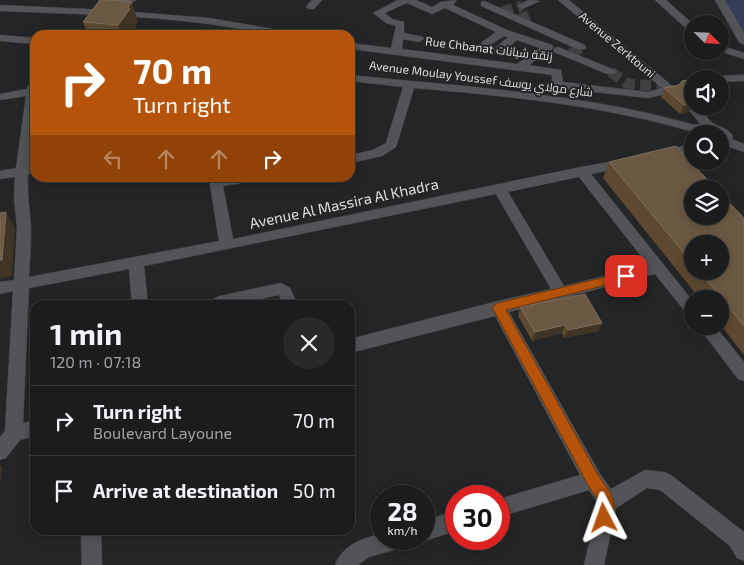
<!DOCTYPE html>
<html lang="en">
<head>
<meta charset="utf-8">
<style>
  body { margin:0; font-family:"Exo 2",Cairo,sans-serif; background:#28292a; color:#f1f3f6; height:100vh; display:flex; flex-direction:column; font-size:19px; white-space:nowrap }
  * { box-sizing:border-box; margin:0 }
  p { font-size:16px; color:#a0a1a4 }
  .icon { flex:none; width:28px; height:28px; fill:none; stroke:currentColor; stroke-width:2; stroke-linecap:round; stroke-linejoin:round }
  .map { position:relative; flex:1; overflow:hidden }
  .sheet { position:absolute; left:30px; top:300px; width:325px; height:235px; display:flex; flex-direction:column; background:#1b1c1d; border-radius:15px; box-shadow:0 2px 12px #0003,0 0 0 1px #393a3b }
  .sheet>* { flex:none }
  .top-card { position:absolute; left:30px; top:30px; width:325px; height:152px; border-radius:15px; box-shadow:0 2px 12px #0003,0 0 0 1px #393a3b; background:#b45309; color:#fff; overflow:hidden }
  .needle { width:32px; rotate:114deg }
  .tools { position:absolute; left:684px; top:15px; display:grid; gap:10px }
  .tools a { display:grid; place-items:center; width:45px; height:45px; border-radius:50%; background:#1b1c1d; box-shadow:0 2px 12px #0003,0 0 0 1px #393a3b; font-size:25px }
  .speed { position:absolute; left:370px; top:485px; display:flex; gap:10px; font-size:25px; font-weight:700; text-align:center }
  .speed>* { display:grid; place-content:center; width:65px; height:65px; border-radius:50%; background:#1b1c1d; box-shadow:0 2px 12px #0003,0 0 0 1px #393a3b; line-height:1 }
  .speed small { font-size:12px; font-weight:400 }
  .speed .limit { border:8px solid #d22; background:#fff; color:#111 }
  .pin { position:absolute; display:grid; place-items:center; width:42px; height:42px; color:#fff; margin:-21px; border-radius:10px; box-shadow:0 2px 8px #0006 }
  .me { position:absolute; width:55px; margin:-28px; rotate:356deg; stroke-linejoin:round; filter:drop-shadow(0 0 4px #0008) }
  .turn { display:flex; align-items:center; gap:18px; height:105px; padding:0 20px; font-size:22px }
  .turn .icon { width:65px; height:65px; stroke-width:2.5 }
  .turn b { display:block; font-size:35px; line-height:42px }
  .lanes { display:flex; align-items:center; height:48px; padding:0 20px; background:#0003; justify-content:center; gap:25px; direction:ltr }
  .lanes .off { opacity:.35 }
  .round { display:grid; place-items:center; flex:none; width:52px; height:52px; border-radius:26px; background:#28292a }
  .head { display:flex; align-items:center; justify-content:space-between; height:85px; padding:0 20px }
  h1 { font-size:30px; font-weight:700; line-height:38px }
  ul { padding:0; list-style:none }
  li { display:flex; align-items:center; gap:15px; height:70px; padding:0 20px; border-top:1px solid #393a3b }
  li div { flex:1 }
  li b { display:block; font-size:19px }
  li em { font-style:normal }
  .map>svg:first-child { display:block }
</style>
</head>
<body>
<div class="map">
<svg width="744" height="565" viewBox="0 0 744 565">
  <rect width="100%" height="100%" fill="#242527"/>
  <!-- green -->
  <path fill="#353e59" d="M722,0H744V39Z"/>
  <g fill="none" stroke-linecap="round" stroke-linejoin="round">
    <!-- minor-tunnel -->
    <path stroke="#404143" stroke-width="11" stroke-dasharray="11 5.5" stroke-linecap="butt" d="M502,12L522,6
      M519,20L532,14
      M571,54L581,47
      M611,72L628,84L666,86"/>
    <defs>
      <path id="minor" d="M124,0H136L120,11L209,18L291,32L296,35C266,35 239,28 209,24C140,15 70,14 0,11V5L108,10Z
        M312,0H322L314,9H308L306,7Z
        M398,0H416L432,7L441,2L457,0L453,5L507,30L552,45L553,47L552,49L529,65L561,70L563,82L648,92L662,88L558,0H569L677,90L675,92L648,98L558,88L552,85V75L350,49V43L391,48L396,26L386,23L373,13ZM407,3L432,14L445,8L496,32L481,43L482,45H490L504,36L508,37L494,49L493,51L494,53H502L517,40L540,48L517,64L402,49L403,39L419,42L424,39L423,37L404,33V22L392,19L385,13Z
        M529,0L540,1L522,9L517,6Z
        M655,0H666L693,24L692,31L688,30Z
        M715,0H725L744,33V45L739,42Z
        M484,1L585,45L586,47L585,49H577L481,6V2Z
        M0,35L35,38V44L0,41Z
        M720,45L744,53V59L719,51Z
        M558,47L615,70L616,72L615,74H607L554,52L553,50L554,48Z
        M350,75C466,87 582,93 695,125L700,124L689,110L695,107C704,109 706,119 713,123C721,128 727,127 733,136L732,139L744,144V152L727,146L720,148V134L711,130H704L702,134H692V137L690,131C599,105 507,96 414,88L396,147L382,156L350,163V155L373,150L386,143L403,87L350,81Z
        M744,75V81L720,82V79H715L720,76Z
        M35,79V110L29,166L35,165V173L28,174C27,195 30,210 31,229C31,245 30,261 29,277L219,241L209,178H253L247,182L223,186L233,239L581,167L626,159L630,160L632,163L630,166L591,174L692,300V316L687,314L655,274L509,312L600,474L611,489L645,470L664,472L671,475L744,532V561L737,558L730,546L660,490L647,488L616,508L604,565H584L598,504L589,490L499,517V499L580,475L495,316L350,353V339L498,301L551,289L496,194L144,266L148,305H132L129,269L29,288L23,423L35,420V436L20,440L6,458L0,460V437L5,431L13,291L0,294V282L14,280L17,228L14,198L15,177L0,179V171L16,168L26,96L0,100V94L27,89L31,80ZM579,177L648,265L564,286L508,192Z
        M692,141L691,152L661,159L655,155L657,152L683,146Z
        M281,283L290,288L298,305H282L279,295L234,305H214L212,302L215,298L220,296Z
        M698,326H715L744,362V381L738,379Z
        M456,511V531L424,541L419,539H424V521Z
        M81,530H101L102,565H82Z
        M381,534V539H411L408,546L369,557L358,565H335C343,545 362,538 381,534Z"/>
    </defs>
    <!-- minor casing -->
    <use href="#minor" stroke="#404042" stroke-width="1"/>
    <!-- minor -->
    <use href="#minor" fill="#535457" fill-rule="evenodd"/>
  </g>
  <!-- wall -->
  <path fill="#5d4930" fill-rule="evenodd" d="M83,22H138L135,25L136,28L131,35H88Z
    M692,83V106L690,108L688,112L680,114L661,97L664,88Z
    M609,162L744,218V355L720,324V299H700L603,178ZM692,244L720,271H692Z
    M520,307L602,323L598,331L564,338L562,333L532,341L518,316Z"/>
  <!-- shaded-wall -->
  <path fill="#403425" d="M132,2L138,22L135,25L136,28L131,35H121L118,25Z
    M692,99V106L690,108L688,112L680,114L684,105Z
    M6,212L15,228L12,276L2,278L0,280V260Z
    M602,323L598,331L564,338L568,330Z
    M565,325L562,333L532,341L535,332Z
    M0,465L2,467L0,484Z"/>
  <!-- building -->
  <path fill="#6b5943" stroke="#7d6e5c" d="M100,0H116L132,2L128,7L130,9L118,25L83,22Z
    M688,80L692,83V103L684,105L664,88L679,85L682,81Z
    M676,146L716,189H692V216H720V193L744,218V326L699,271H720V244H692V263L609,162Z
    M6,212L2,260H0V213Z
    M585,294L602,323L568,330L565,325L535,332L520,307Z"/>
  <!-- route -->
  <path fill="#b45309" stroke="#753606" d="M626,272L630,273L632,276L630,279L506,310L598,475C611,494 619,500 610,523L604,525L599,523L597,518L600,503L588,485L492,307L498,303Z"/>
  <g text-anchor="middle" stroke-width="4" stroke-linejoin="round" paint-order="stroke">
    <!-- far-street labels -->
    <g font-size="12" fill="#dedfe0" stroke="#242527">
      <text transform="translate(617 45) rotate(40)" y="4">Avenue Zerktouni</text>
      <text transform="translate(489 49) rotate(7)" y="4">Rue Chbanat زنقة شبانات</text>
      <text transform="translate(481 79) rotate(7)" y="4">Avenue Moulay Youssef شارع مولاي يوسف</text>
    </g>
    <!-- street labels -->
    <g font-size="15" fill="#dedfe0" stroke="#242527">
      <text transform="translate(344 204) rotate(-12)" y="5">Avenue Al Massira Al Khadra</text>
    </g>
  </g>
</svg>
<div class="tools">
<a><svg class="needle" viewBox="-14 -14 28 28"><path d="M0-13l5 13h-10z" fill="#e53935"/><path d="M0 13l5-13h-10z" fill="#a0a1a4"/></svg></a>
<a><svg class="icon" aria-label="sound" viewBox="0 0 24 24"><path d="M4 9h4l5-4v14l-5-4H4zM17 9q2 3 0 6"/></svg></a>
<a><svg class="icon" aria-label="search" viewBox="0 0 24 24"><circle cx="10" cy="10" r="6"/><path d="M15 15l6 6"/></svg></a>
<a><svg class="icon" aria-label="layers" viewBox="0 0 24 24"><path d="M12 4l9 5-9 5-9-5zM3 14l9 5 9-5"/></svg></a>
<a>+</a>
<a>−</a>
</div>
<div class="speed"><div>28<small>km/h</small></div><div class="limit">30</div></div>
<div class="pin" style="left:626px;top:276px;background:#d93025"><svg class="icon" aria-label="arrive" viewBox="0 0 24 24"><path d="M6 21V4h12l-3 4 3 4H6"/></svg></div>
<svg class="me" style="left:604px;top:518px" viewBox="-20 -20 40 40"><path d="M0-17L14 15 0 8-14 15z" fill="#b45309" stroke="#fff" stroke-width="4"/></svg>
<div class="top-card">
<div class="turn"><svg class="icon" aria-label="right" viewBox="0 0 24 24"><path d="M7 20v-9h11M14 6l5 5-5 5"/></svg><div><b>70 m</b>Turn right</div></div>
<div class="lanes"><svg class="icon off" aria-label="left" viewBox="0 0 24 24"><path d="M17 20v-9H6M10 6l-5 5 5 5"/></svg><svg class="icon off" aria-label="ahead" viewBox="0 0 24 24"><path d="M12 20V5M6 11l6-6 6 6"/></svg><svg class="icon off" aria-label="ahead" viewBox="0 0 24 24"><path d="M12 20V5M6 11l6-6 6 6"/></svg><svg class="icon" aria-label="right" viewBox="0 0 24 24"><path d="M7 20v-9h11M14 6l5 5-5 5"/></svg></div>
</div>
<section class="sheet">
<div class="head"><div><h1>1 min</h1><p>120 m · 07:18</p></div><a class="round"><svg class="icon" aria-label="close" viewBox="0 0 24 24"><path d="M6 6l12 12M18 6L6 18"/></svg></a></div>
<ul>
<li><svg class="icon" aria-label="right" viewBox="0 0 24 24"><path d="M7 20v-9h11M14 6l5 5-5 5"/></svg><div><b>Turn right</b><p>Boulevard Layoune</p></div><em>70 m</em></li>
<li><svg class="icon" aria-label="arrive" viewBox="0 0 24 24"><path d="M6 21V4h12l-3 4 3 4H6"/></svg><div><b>Arrive at destination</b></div><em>50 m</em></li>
</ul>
</section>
</div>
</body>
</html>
